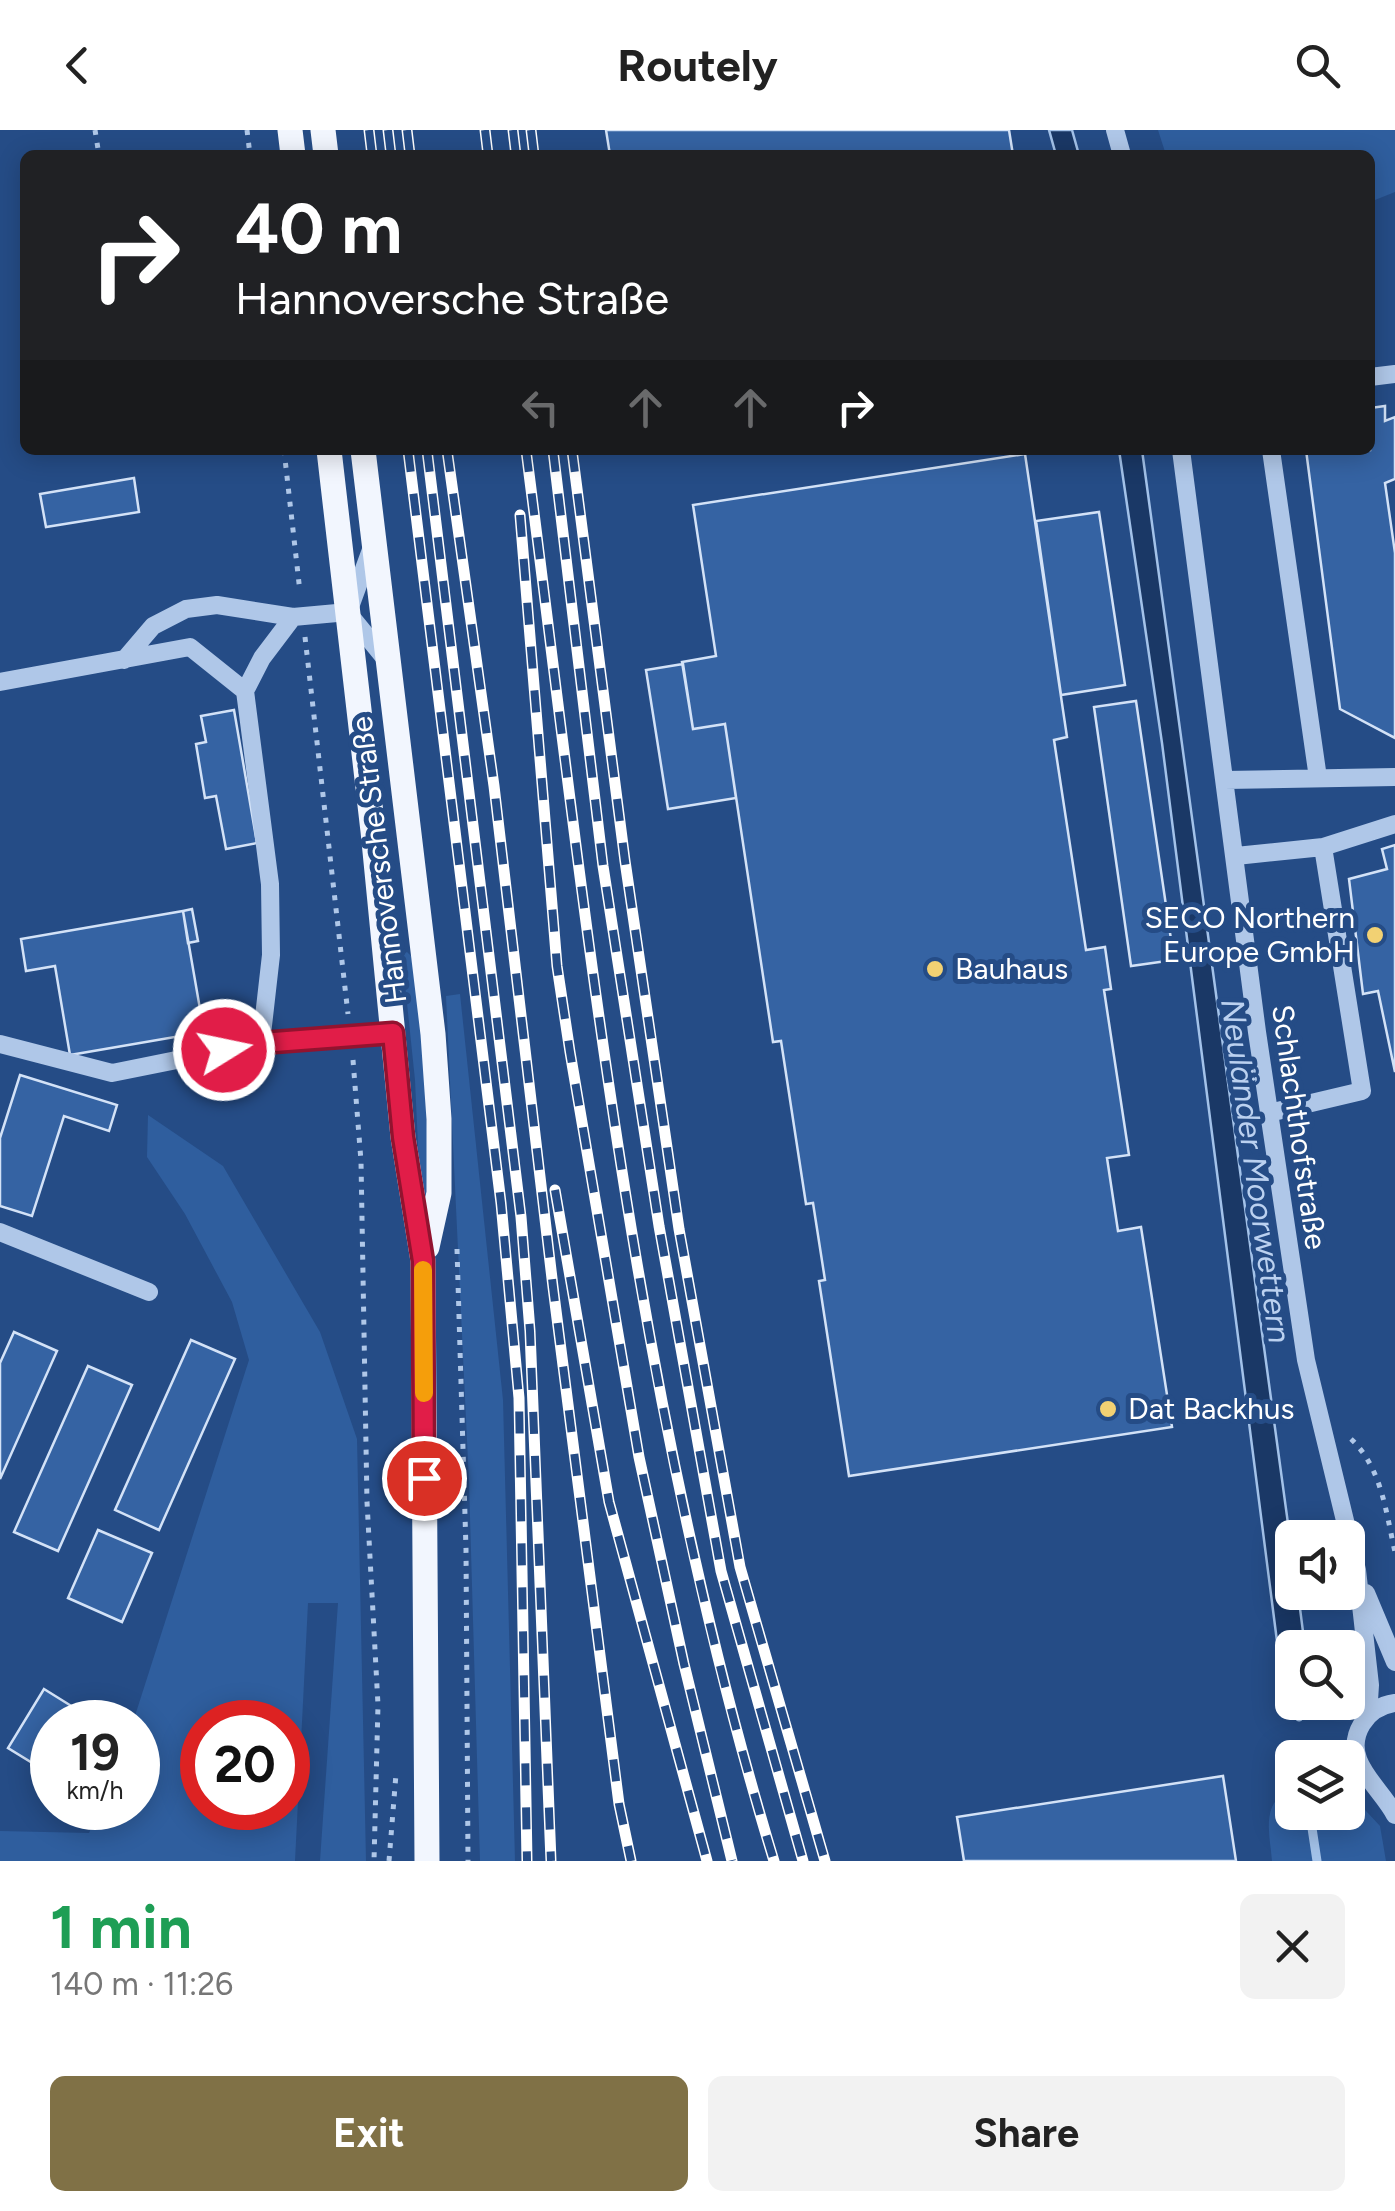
<!DOCTYPE html>
<html lang="en">
<head>
<meta charset="utf-8">
<style>
  body { margin:0; font-family:Figtree,sans-serif; background:#f2f2f2; color:#222; height:100vh; display:flex; flex-direction:column; font-size:38px; white-space:nowrap }
  * { box-sizing:border-box; margin:0 }
  p { font-size:32px; color:#767676 }
  .icon { flex:none; width:55px; height:55px; fill:none; stroke:currentColor; stroke-width:2; stroke-linecap:round; stroke-linejoin:round }
  .map { position:relative; height:1731px; overflow:hidden }
  .sheet { display:flex; flex-direction:column; background:#fff; flex:1 }
  .sheet>* { flex:none }
  .guide { position:absolute; left:20px; top:20px; width:1355px; height:305px; border-radius:15px; box-shadow:0 5px 25px #0003; background:#202124; color:#fff; overflow:hidden }
  .fabs { position:absolute; left:1275px; top:1390px; display:grid; gap:20px }
  .fabs a { display:grid; place-items:center; width:90px; height:90px; border-radius:15px; background:#fff; box-shadow:0 5px 25px #0003; font-size:50px }
  .speed { position:absolute; left:30px; top:1570px; display:flex; gap:20px; font-size:50px; font-weight:700; text-align:center }
  .speed>* { display:grid; place-content:center; width:130px; height:130px; border-radius:50%; background:#fff; box-shadow:0 5px 25px #0003; line-height:1 }
  .speed small { font-size:25px; font-weight:400 }
  .speed .limit { border:15px solid #d22; background:#fff; color:#111 }
  .pin { position:absolute; display:grid; place-items:center; width:85px; height:85px; color:#fff; margin:-42px; border:5px solid #fff; border-radius:50%; box-shadow:0 2px 10px #0007 }
  .me { position:absolute; width:110px; margin:-55px; rotate:80deg; stroke-linejoin:round; filter:drop-shadow(0 0 8px #0008) }
  .turn { display:flex; align-items:center; gap:35px; height:210px; padding:0 50px; font-size:45px }
  .turn .icon { width:130px; height:130px; stroke-width:2.5 }
  .turn b { display:block; font-size:70px; line-height:85px }
  .lanes { display:flex; align-items:center; height:95px; padding:0 50px; background:#0003; justify-content:center; gap:50px; direction:ltr }
  .lanes .off { opacity:.35 }
  .round { display:grid; place-items:center; flex:none; width:105px; height:105px; border-radius:15px; background:#f2f2f2 }
  .head { display:flex; align-items:center; justify-content:space-between; height:170px; padding:0 50px }
  h1 { font-size:60px; font-weight:700; line-height:75px; color:#1e9e55 }
  .button { display:flex; gap:20px; margin-top:auto; padding:20px 50px }
  .button a { flex:1; height:115px; border-radius:15px; background:#807146; color:#fff; font-size:40px; font-weight:700; line-height:115px; text-align:center }
  .button a+a { background:#f2f2f2; color:#222 }
  header { display:flex; justify-content:space-between; align-items:center; height:130px; padding:0 50px; background:#fff; font-size:45px; font-weight:700 }
  .map>svg:first-child { display:block }
</style>
</head>
<body>
<header><svg class="icon" aria-label="back" viewBox="0 0 24 24"><path d="M15 5l-7 7 7 7"/></svg>Routely<svg class="icon" aria-label="search" viewBox="0 0 24 24"><circle cx="10" cy="10" r="6"/><path d="M15 15l6 6"/></svg></header>
<div class="map">
<svg width="1395" height="1731" viewBox="0 0 1395 1731">
  <rect width="100%" height="100%" fill="#254c86"/>
  <!-- green -->
  <path fill="#2f5e9e" fill-rule="evenodd" d="M1158,0H1395V62L1370,72V25H1166Z
    M407,822L411,826L420,867L430,1054L426,1067L420,1059L415,950L402,825Z
    M460,864L503,1270L515,1731H480L469,1352L446,866Z
    M148,985L223,1036L320,1202L357,1309L366,1731H320L338,1473H308L295,1731H0V1701L89,1703L99,1678H138V1592H133L249,1230L232,1172L185,1084L147,1027ZM288,1592V1678H202V1592Z
    M1290,1661L1292,1682H1348V1667H1353L1380,1696L1386,1731H1272C1270,1705 1260,1672 1290,1661Z"/>
  <!-- water -->
  <path fill="#1a3866" stroke="#a3c2e9" stroke-width="2.5" d="M1049,0H1072L1079,25H1056Z
    M1119,320H1142L1292,1423V1462L1298,1463L1305,1517L1292,1518V1562L1284,1566L1162,613Z"/>
  <g fill="none" stroke-linecap="round" stroke-linejoin="round">
    <!-- stream -->
    <path stroke="#a3c2e9" stroke-width="9" d="M1297,1572L1299,1587
      M1310,1685L1317,1731"/>
  </g>
  <!-- building -->
  <path fill="#3563a3" stroke="#d3e2f7" stroke-width="2.5" d="M606,0H1009L1013,25H610Z
    M1385,276V291L1395,287V349L1385,353L1395,423V608L1340,579L1306,320H1370V278Z
    M1025,324L1067,607L1054,610L1086,820L1105,817L1111,859L1104,860L1129,1025L1107,1028L1118,1101L1141,1097L1172,1297L849,1346L819,1151L825,1150L813,1073L806,1074L781,911L773,912L725,594L693,599L682,532L716,526L693,375Z
    M134,348L139,382L46,397L40,364Z
    M1099,382L1125,555L1061,565L1036,391Z
    M683,534L693,599L725,594L736,668L668,679L646,540Z
    M1136,571L1174,830L1131,836L1094,577Z
    M234,580L257,713L226,719L216,666L205,668L196,614L206,612L201,586Z
    M1395,715V942L1378,861L1363,864L1349,749L1387,739L1382,719Z
    M192,779L198,811L188,813L183,781Z
    M183,781L204,902L70,925L55,836L26,841L21,809Z
    M20,945L117,975L109,1001L64,986L32,1086L0,1076V1008Z
    M14,1202L57,1221L0,1349V1233Z
    M191,1210L235,1229L159,1400L115,1380Z
    M88,1236L132,1255L58,1421L14,1402Z
    M98,1400L152,1423L122,1492L68,1468Z
    M44,1559L97,1592H52V1645L8,1618Z
    M1223,1646L1236,1731H964L957,1687Z"/>
  <g fill="none" stroke-linecap="round" stroke-linejoin="round">
    <!-- path -->
    <path stroke="#afc7e8" stroke-width="5" stroke-dasharray="5 8" stroke-linecap="butt" d="M95,0L99,25
      M247,0L250,25
      M284,320L300,462
      M305,507L348,884
      M353,930L361,1031L367,1372L378,1575L374,1731
      M457,1119L466,1419L468,1731
      M1351,1309C1382,1338 1386,1383 1395,1422
      M389,1731L396,1644"/>
    <!-- minor -->
    <path stroke="#afc7e8" stroke-width="18" d="M1115,0L1122,25
      M1370,247L1395,244
      M1181,320L1257,902L1306,1230L1357,1440L1370,1555L1368,1586
      M1271,320L1318,648
      M350,477L372,417
      M348,483L388,532
      M124,530L153,496L186,479L217,475L293,487L348,482
      M0,552L190,517L245,561L270,754L271,825L261,913L112,943L0,914
      M245,561L262,528L293,487
      M1225,650L1395,647
      M1323,717L1395,694
      M1236,726L1323,717L1362,961L1269,983
      M261,913L393,903
      M0,1102L149,1162
      M1366,1463L1395,1532
      M1395,1573C1382,1575 1370,1581 1362,1594C1340,1630 1380,1656 1395,1685"/>
    <!-- major -->
    <path stroke="#f2f6fe" stroke-width="25" d="M290,0L293,25
      M323,0L326,25
      M329,320L373,701L403,1007L423,1131L427,1731
      M363,320L433,904L439,989V1063L427,1117"/>
    <defs>
      <path id="rail" d="M369,0L372,25
        M388,0L391,25
        M407,0L410,25
        M485,0L488,25
        M513,0L516,25
        M531,0L534,25
        M408,320L501,1073L519,1268L527,1731
        M427,320L521,1087L530,1201L551,1731
        M447,320L494,656L553,1157L619,1674L631,1731
        M526,320C587,793 634,1273 774,1731
        M553,320L603,736L659,1096L721,1441L803,1731
        M572,320L625,731L679,1099L740,1437L825,1731
        M520,385L557,836L570,922L639,1327L684,1534L732,1731
        M555,1060L609,1372L707,1731"/>
    </defs>
    <!-- rail casing -->
    <use href="#rail" stroke="#fff" stroke-width="11"/>
    <!-- rail -->
    <use href="#rail" stroke="#254c86" stroke-width="8" stroke-dasharray="22" stroke-linecap="butt"/>
  </g>
  <g fill="none" stroke-linecap="round" stroke-linejoin="round">
    <defs>
      <path id="route" d="M224,920L261,913L393,903L403,1007L423,1131L424,1348"/>
    </defs>
    <!-- route casing -->
    <use href="#route" stroke="#92132f" stroke-width="25"/>
    <!-- route -->
    <use href="#route" stroke="#e11d48" stroke-width="18"/>
    <!-- slow -->
    <path stroke="#f59e0b" stroke-width="18" d="M423,1140L424,1263"/>
  </g>
  <!-- markers -->
  <g fill="#f2d173" stroke="#254c86" stroke-width="4">
    <circle cx="1375" cy="805" r="10"/>
    <circle cx="935" cy="839" r="10"/>
    <circle cx="1108" cy="1279" r="10"/>
  </g>
  <g text-anchor="middle" stroke-width="10" stroke-linejoin="round" paint-order="stroke">
    <!-- street labels -->
    <g font-size="30" fill="#fff" stroke="#254c86">
      <text transform="translate(379 730) rotate(-97)" y="10">Hannoversche Straße</text>
      <text transform="translate(1299 997) rotate(82)" y="10">Schlachthofstraße</text>
    </g>
    <!-- poi labels -->
    <g font-size="30" fill="#fff" stroke="#254c86" text-anchor="start">
      <text x="1355" y="798" text-anchor="end">SECO Northern<tspan x="1355" dy="34">Europe GmbH</tspan></text>
      <text x="955" y="849">Bauhaus</text>
      <text x="1128" y="1289">Dat Backhus</text>
    </g>
    <!-- water labels -->
    <g font-size="32" font-style="italic" fill="#bbd1f0" stroke="#254c86">
      <text transform="translate(1256 1041) rotate(82)" y="11">Neuländer Moorwettern</text>
    </g>
  </g>
</svg>
<div class="fabs">
<a><svg class="icon" aria-label="sound" viewBox="0 0 24 24"><path d="M4 9h4l5-4v14l-5-4H4zM17 9q2 3 0 6"/></svg></a>
<a><svg class="icon" aria-label="search" viewBox="0 0 24 24"><circle cx="10" cy="10" r="6"/><path d="M15 15l6 6"/></svg></a>
<a><svg class="icon" aria-label="layers" viewBox="0 0 24 24"><path d="M12 4l9 5-9 5-9-5zM3 14l9 5 9-5"/></svg></a>
</div>
<div class="speed"><div>19<small>km/h</small></div><div class="limit">20</div></div>
<div class="pin" style="left:424px;top:1348px;background:#d93025"><svg class="icon" aria-label="arrive" viewBox="0 0 24 24"><path d="M6 21V4h12l-3 4 3 4H6"/></svg></div>
<svg class="me" style="left:224px;top:920px" viewBox="-20 -20 40 40"><circle r="17" fill="#e11d48" stroke="#fff" stroke-width="3"/><path d="M0-11L8 9 0 5-8 9z" fill="#fff"/></svg>
<div class="guide">
<div class="turn"><svg class="icon" aria-label="right" viewBox="0 0 24 24"><path d="M7 20v-9h11M14 6l5 5-5 5"/></svg><div><b>40 m</b>Hannoversche Straße</div></div>
<div class="lanes"><svg class="icon off" aria-label="left" viewBox="0 0 24 24"><path d="M17 20v-9H6M10 6l-5 5 5 5"/></svg><svg class="icon off" aria-label="ahead" viewBox="0 0 24 24"><path d="M12 20V5M6 11l6-6 6 6"/></svg><svg class="icon off" aria-label="ahead" viewBox="0 0 24 24"><path d="M12 20V5M6 11l6-6 6 6"/></svg><svg class="icon" aria-label="right" viewBox="0 0 24 24"><path d="M7 20v-9h11M14 6l5 5-5 5"/></svg></div>
</div>
</div>
<section class="sheet">
<div class="head"><div><h1>1 min</h1><p>140 m · 11:26</p></div><a class="round"><svg class="icon" aria-label="close" viewBox="0 0 24 24"><path d="M6 6l12 12M18 6L6 18"/></svg></a></div>
<div class="button"><a>Exit</a><a>Share</a></div>
</section>
</body>
</html>
